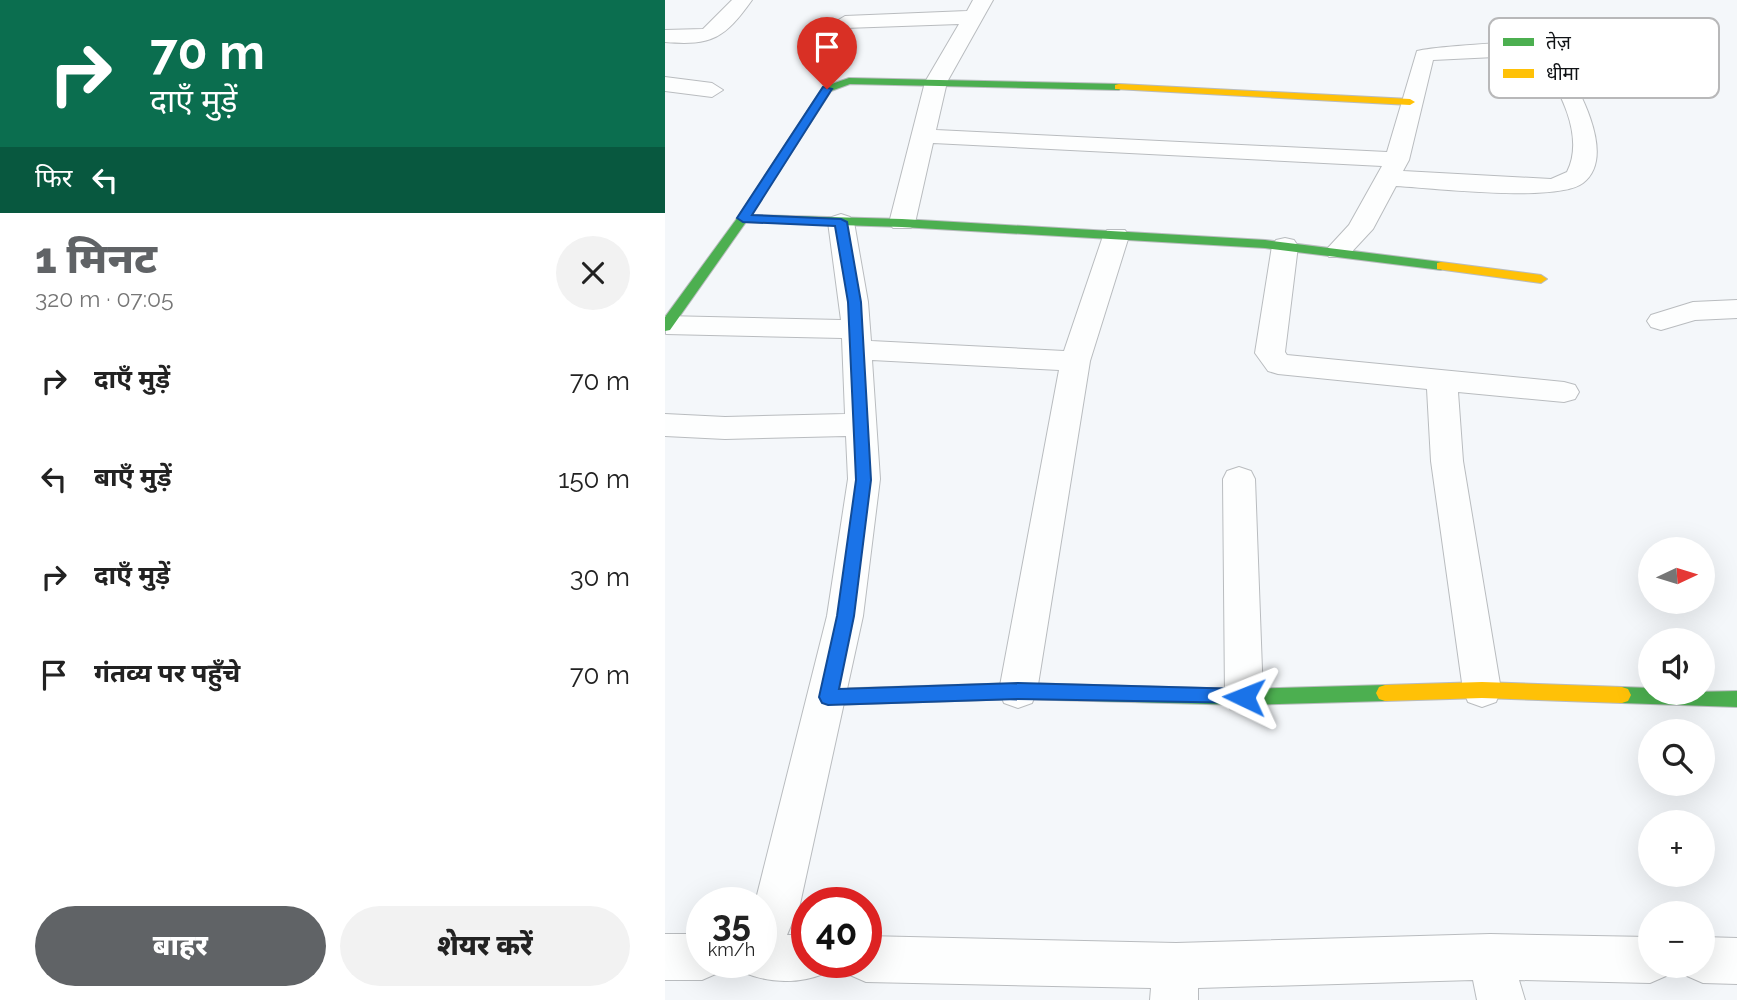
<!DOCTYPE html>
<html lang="hi">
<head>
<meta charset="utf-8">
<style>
  body { margin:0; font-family:Raleway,"Noto Sans Devanagari",sans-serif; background:#f2f2f2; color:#222; height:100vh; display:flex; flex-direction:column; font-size:26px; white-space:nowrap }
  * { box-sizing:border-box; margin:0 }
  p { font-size:23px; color:#767676 }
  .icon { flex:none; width:38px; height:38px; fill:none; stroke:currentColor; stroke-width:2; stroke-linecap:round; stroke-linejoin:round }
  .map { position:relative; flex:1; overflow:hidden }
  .details { display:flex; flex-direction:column; background:#fff; width:665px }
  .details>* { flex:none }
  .guide { background:#0b6e4f; color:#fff; overflow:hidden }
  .needle { width:46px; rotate:86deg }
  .buttons { position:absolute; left:973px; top:537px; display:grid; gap:14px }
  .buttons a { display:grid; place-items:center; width:77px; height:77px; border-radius:50%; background:#fff; box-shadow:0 7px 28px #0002; font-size:35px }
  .speed { position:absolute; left:21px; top:887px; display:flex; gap:14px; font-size:35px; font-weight:700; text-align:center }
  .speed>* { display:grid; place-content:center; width:91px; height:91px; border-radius:50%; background:#fff; box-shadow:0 7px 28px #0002; line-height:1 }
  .speed small { font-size:18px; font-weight:400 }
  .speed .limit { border:10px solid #d22; background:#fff; color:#111 }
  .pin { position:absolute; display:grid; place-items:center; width:60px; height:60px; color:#fff; margin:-72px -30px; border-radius:50% 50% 50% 0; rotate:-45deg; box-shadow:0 0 7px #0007 }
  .pin .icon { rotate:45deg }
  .me { position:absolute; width:77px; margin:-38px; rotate:272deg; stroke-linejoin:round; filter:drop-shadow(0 0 5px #0008) }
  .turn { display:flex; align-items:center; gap:24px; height:147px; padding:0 35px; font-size:32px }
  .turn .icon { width:91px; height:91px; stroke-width:2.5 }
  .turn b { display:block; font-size:49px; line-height:60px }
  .then { display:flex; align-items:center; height:66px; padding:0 35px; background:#0003; gap:14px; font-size:26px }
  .round { display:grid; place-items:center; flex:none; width:74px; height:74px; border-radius:37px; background:#f2f2f2 }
  .summary { display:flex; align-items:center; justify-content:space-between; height:119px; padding:0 35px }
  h1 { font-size:42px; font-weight:800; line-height:52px; color:#606366 }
  .cta { display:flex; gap:14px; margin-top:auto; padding:14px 35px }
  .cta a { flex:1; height:80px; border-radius:42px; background:#606366; color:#fff; font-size:28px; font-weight:800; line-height:80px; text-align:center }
  .cta a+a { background:#f2f2f2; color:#222 }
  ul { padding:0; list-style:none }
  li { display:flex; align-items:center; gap:21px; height:98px; padding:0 35px }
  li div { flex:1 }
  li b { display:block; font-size:26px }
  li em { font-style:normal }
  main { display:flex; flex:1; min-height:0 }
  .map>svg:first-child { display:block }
</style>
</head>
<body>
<main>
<section class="details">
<div class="guide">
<div class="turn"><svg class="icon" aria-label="right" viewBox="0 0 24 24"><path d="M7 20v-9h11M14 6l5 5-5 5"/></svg><div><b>70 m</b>दाएँ मुड़ें</div></div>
<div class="then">फिर<svg class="icon" aria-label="left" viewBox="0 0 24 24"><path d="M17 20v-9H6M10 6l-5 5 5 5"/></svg></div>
</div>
<div class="summary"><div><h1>1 मिनट</h1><p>320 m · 07:05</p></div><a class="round"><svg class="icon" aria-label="close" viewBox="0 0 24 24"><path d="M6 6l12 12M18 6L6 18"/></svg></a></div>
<ul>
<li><svg class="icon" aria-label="right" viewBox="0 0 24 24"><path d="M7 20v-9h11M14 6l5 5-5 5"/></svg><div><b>दाएँ मुड़ें</b></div><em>70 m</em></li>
<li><svg class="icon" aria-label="left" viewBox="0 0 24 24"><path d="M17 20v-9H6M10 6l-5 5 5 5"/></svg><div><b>बाएँ मुड़ें</b></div><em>150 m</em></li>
<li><svg class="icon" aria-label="right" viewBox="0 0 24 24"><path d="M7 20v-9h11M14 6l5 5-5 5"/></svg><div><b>दाएँ मुड़ें</b></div><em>30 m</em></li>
<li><svg class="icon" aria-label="arrive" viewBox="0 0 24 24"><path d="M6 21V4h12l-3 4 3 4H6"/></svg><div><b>गंतव्य पर पहुँचे</b></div><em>70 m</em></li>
</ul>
<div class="cta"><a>बाहर</a><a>शेयर करें</a></div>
</section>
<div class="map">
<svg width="1072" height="1000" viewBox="0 0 1072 1000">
  <rect width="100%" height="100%" fill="#f4f7fa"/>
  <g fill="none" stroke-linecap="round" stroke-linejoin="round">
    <defs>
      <path id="street" d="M67,0H87C60,38 47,46 0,42V30L38,29Z
        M308,0H328L282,82L271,130L722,152L752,51C775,45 942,34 951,47L941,53L893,54C910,82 954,155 918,183C892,203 768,188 731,186L708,229L682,257H664L660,251L684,225L717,166L268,143L250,223L246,228H228L224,223L260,82L294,24L180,28L170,22L180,16L302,11ZM873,55C892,87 921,134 902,172L886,179L738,171L744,160L768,60Z
        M0,77L47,83L58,90L47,97L0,91Z
        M176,214L185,217L189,222L203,302L206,341L399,351L438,236L442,230H460L464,236L425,361L372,691L367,703L353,708L339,703L334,691L394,370L207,360L215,479L198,616L135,904L122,935H142V962H163L158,974C134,984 104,983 80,973L75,962H96V903H90L162,616L183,479L181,436L60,439L0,436V414L60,417L180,414L177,338L1,334L0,316L176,320L163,222L167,217Z
        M620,238L629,240L633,246L620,352L622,355L899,382L910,385L914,392L910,399L899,402L793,392L798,461L836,690L831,702L817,707L803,702L798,690L766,461L762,389L613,374L603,371L590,353L607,246L611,240Z
        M1072,300V318L1030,320L996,330L986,327L982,321L986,315L1028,302Z
        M574,467L586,471L590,479L598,697L593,709L579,714L565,709L560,697L558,479L562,471Z
        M0,934H37V962H58L53,973L37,980H0Z
        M825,934L985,937V966H1005L1001,976L985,983L854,980L860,1000H812L808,980L533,988V1000H485L486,988L201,982L185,975L180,962H201V936L511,943Z
        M1038,937L1072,938V984L1038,983L1022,976L1018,966H1038Z"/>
      <path id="fast" d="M184,78L454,84L459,87L454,90L185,84L166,91L86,215L237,219L600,240L776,262L782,266L776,270L600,248L237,227L81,222L5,330L0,331V317L73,217L158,87Z
        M353,683L579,689L720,685L726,687L729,693L726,699L720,701L579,705L353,699L163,705L157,703L154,697L157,691L163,689Z
        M957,687L985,688V693L1072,691V707L957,703L951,701L948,695L951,689Z"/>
      <path id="slow" d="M454,84L745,99L750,102L745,105L450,89V85Z
        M776,262L876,275L882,279L876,283L772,269V263Z
        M817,682L957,687L963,689L966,695L963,701L957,703L817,698L720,701L714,699L711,693L714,687L720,685Z"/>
    </defs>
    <!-- street casing -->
    <use href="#street" stroke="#b9bcbf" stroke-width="2"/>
    <!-- fast casing -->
    <use href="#fast" stroke="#b9bcbf" stroke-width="2"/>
    <!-- slow casing -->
    <use href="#slow" stroke="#b9bcbf" stroke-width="2"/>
    <!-- street -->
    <use href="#street" fill="#fdfefe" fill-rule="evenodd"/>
    <!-- fast -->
    <use href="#fast" fill="#4caf50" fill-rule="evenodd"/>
    <!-- slow -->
    <use href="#slow" fill="#ffc107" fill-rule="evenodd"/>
  </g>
  <!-- route -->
  <path fill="#1a73e8" stroke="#114b97" stroke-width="2" d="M158,87L167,89L87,215L176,219L182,222L196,302L206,480L189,616L174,689L353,683L579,689L585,692L588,697L585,703L353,699L163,705L157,703L154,697L172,616L191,480L183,302L170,226L78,222L72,218Z"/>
  <!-- legend -->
  <rect x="824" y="18" width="230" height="80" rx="10" fill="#fff" stroke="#b8b8b9" stroke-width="2"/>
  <rect x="838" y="38" width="31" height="8" fill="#4caf50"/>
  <rect x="838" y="69" width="31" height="9" fill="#ffc107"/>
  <g font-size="19" fill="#111417">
    <text x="881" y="49">तेज़</text>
    <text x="881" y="80">धीमा</text>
  </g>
</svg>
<div class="buttons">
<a><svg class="needle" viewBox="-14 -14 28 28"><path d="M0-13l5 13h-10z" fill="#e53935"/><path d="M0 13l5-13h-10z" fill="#767676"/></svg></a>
<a><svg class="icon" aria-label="sound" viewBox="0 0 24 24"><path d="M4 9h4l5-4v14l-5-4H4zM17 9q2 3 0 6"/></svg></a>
<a><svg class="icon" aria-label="search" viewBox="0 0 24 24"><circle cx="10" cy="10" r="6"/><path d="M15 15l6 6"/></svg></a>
<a>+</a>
<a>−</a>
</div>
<div class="speed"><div>35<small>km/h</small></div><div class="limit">40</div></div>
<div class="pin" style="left:162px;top:89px;background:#d93025"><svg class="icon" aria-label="arrive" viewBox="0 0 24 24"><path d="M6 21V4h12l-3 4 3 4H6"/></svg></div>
<svg class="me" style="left:579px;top:697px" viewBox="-20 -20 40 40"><path d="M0-17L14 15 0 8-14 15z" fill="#1a73e8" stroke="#fff" stroke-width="4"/></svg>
</div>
</main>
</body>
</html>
